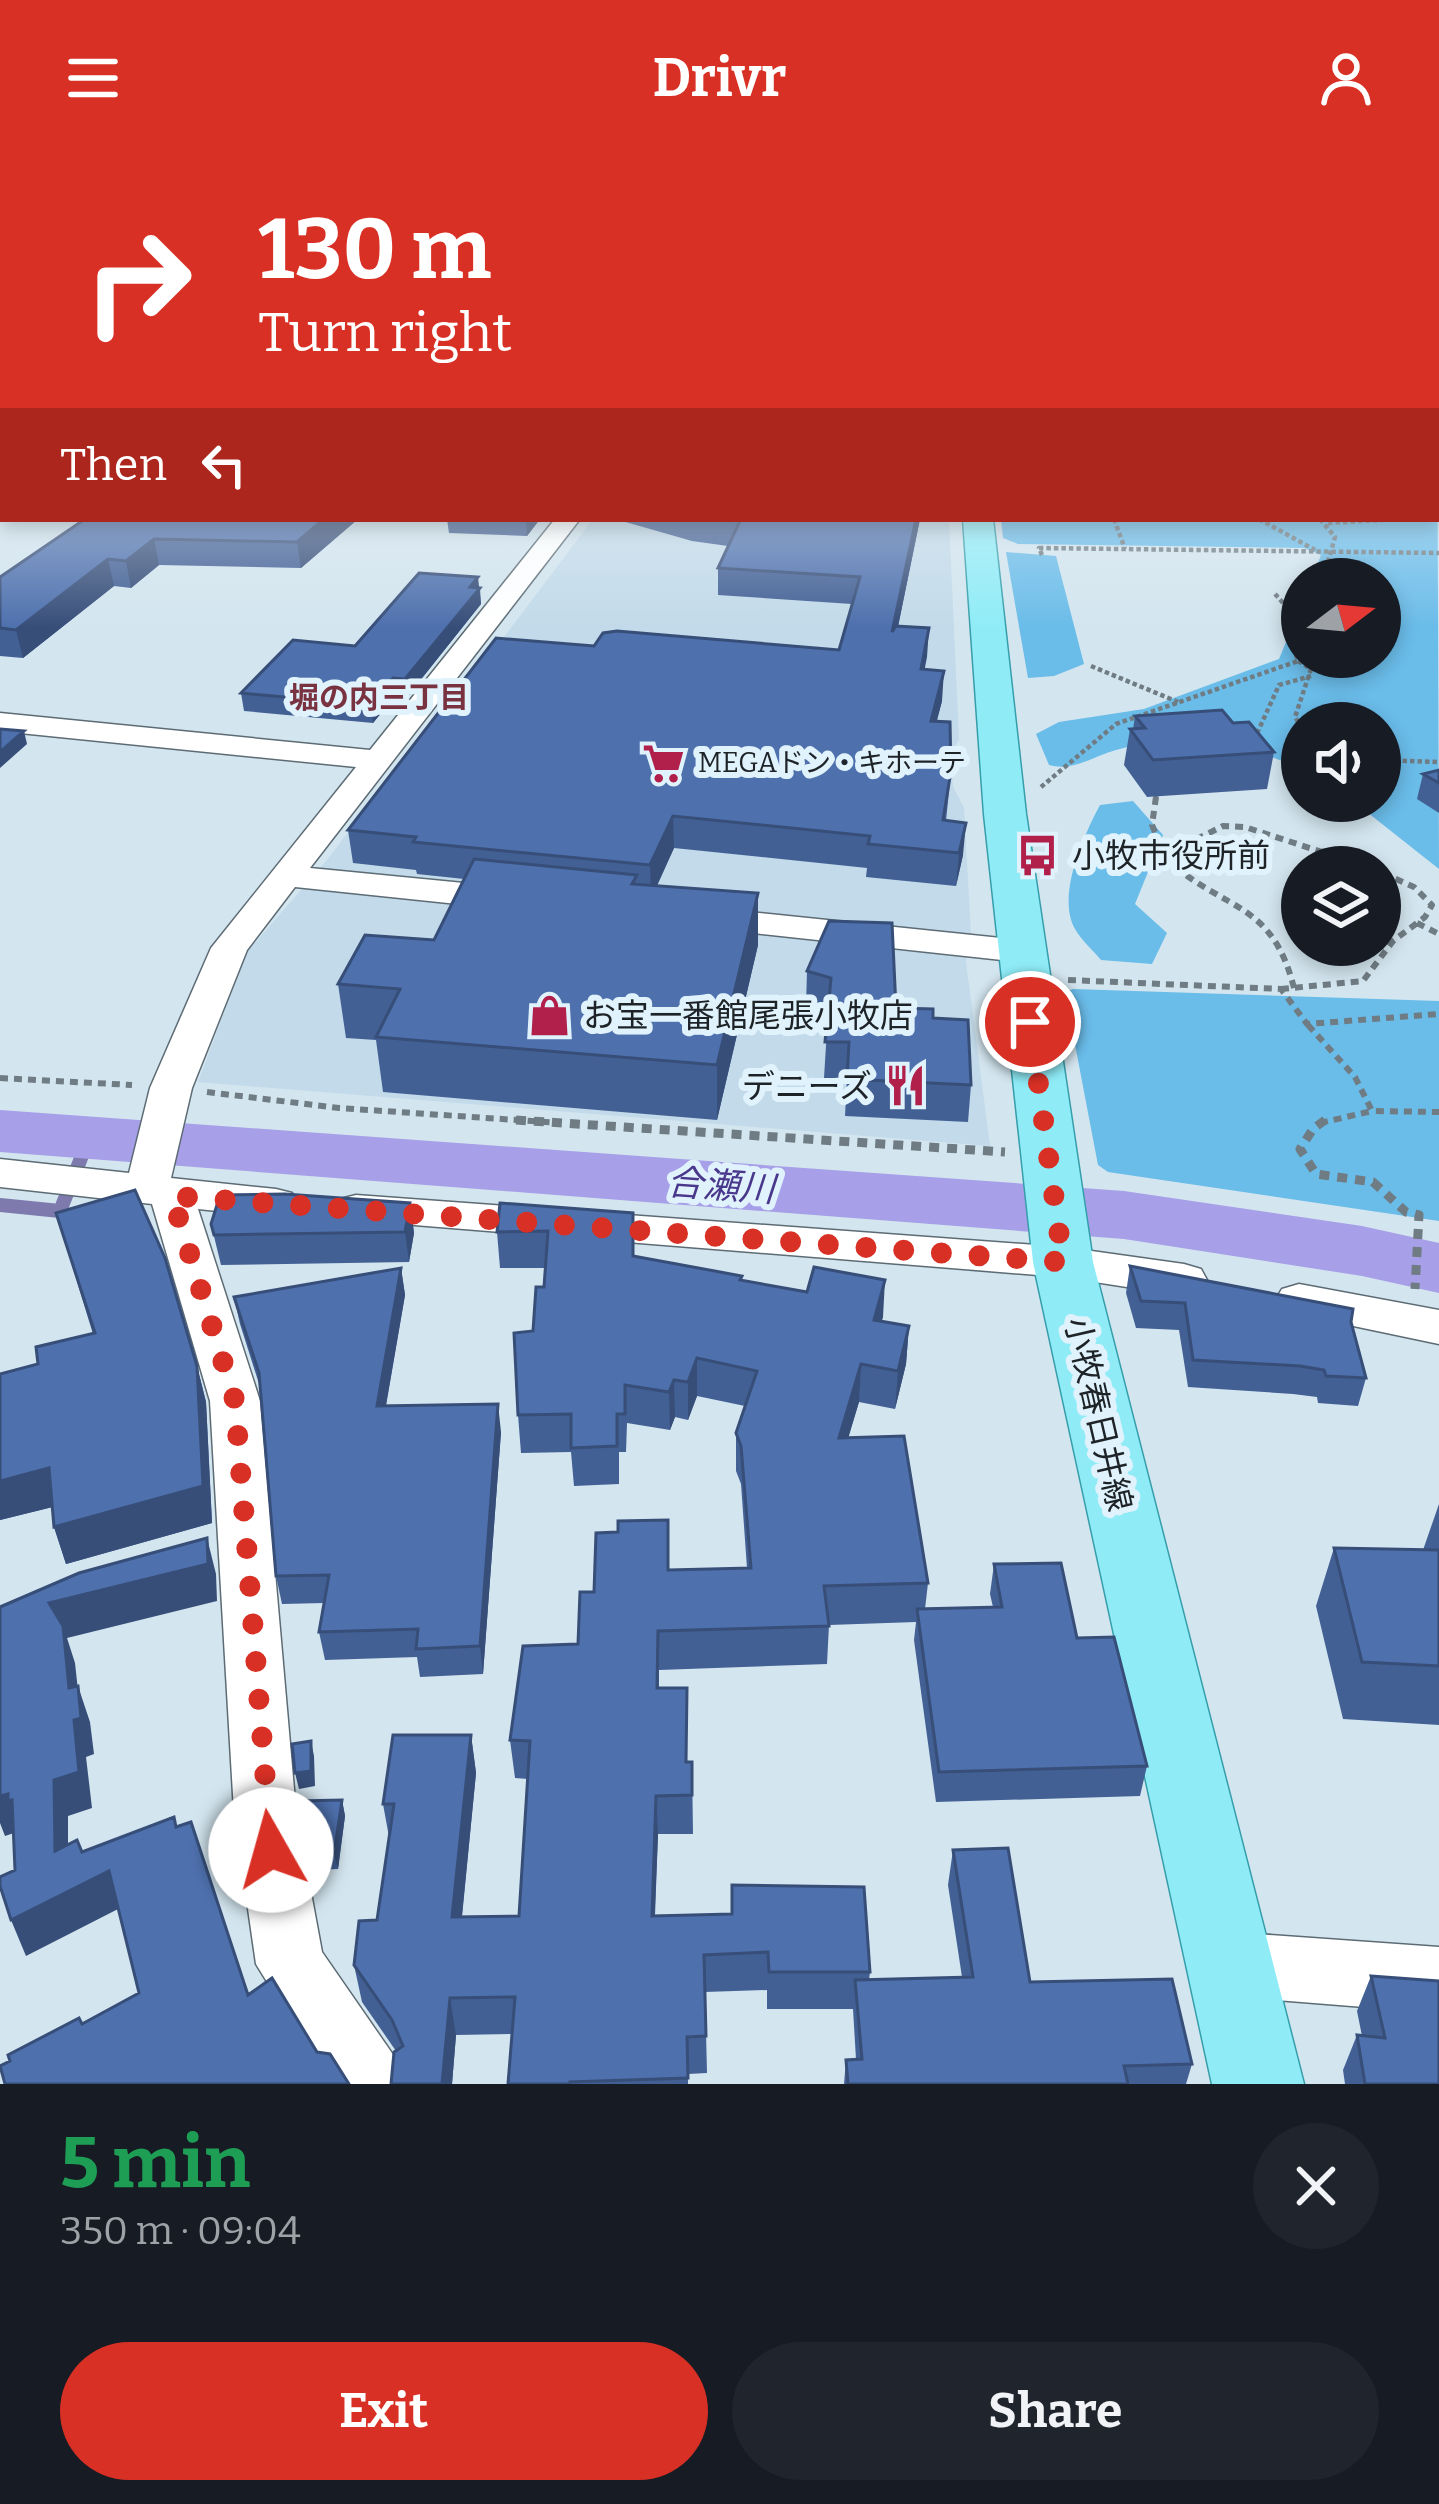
<!DOCTYPE html>
<html lang="en">
<head>
<meta charset="utf-8">
<style>
  body { margin:0; font-family:Bitter,"Noto Sans JP",serif; background:#20242c; color:#f1f3f6; height:100vh; display:flex; flex-direction:column; font-size:45px; white-space:nowrap }
  * { box-sizing:border-box; margin:0 }
  p { font-size:39px; color:#9ea1a6 }
  .icon { flex:none; width:66px; height:66px; fill:none; stroke:currentColor; stroke-width:2; stroke-linecap:round; stroke-linejoin:round }
  .map { position:relative; height:1928px; overflow:hidden }
  .side { display:flex; flex-direction:column; background:#171b24; flex:1 }
  .side>* { flex:none }
  .hud { position:absolute; left:0px; top:0px; width:1440px; height:366px; box-shadow:0 6px 18px #0003; background:#d93025; color:#fff; overflow:hidden }
  .needle { width:78px; rotate:74deg }
  .fabs { position:absolute; left:1281px; top:402px; display:grid; gap:24px }
  .fabs a { display:grid; place-items:center; width:120px; height:120px; border-radius:50%; background:#171b24; box-shadow:0 6px 18px #0003; font-size:60px }
  .pin { position:absolute; display:grid; place-items:center; width:102px; height:102px; color:#fff; margin:-51px; border:6px solid #fff; border-radius:50%; box-shadow:0 3px 12px #0007 }
  .me { position:absolute; width:132px; margin:-66px; rotate:353deg; stroke-linejoin:round; filter:drop-shadow(0 0 9px #0008) }
  .turn { display:flex; align-items:center; gap:42px; height:252px; padding:0 60px; font-size:54px }
  .turn .icon { width:156px; height:156px; stroke-width:2.5 }
  .turn b { display:block; font-size:84px; line-height:102px }
  .then { display:flex; align-items:center; height:114px; padding:0 60px; background:#0003; gap:24px; font-size:45px }
  .round { display:grid; place-items:center; flex:none; width:126px; height:126px; border-radius:63px; background:#20242c }
  .headline { display:flex; align-items:center; justify-content:space-between; height:204px; padding:0 60px }
  h1 { font-size:72px; font-weight:700; line-height:90px; color:#1e9e55 }
  .cta { display:flex; gap:24px; margin-top:auto; padding:24px 60px }
  .cta a { flex:1; height:138px; border-radius:72px; background:#d93025; color:#fff; font-size:48px; font-weight:700; line-height:138px; text-align:center }
  .cta a+a { background:#20242c; color:#f1f3f6 }
  header { display:flex; justify-content:space-between; align-items:center; height:156px; padding:0 60px; background:#d93025; color:#fff; font-size:54px; font-weight:700 }
  .map>svg:first-child { display:block }
</style>
</head>
<body>
<header><svg class="icon" aria-label="menu" viewBox="0 0 24 24"><path d="M4 6h16M4 12h16M4 18h16"/></svg>Drivr<svg class="icon" aria-label="person" viewBox="0 0 24 24"><circle cx="12" cy="8" r="4"/><path d="M4 21q1-7 8-7t8 7"/></svg></header>
<div class="map">
<svg width="1439" height="1928" viewBox="0 0 1439 1928">
  <rect width="100%" height="100%" fill="#d3e5ef"/>
  <!-- built -->
  <path fill="#c2dae9" d="M593,363H949L959,584L950,597L953,630L964,652L971,779L966,806L990,990L198,926L247,796L327,704L491,489H498Z"/>
  <!-- green -->
  <path fill="#6abce9" d="M1437,202L1439,713L1353,645H1380V567H1302V614C1248,587 1179,577 1120,593C1094,599 1075,616 1049,609L1036,578L1059,566L1144,553L1279,503L1302,447V501H1380V423H1312L1321,399L1304,392L1018,388L1003,382L1001,363H1437Z
    M1006,396L1056,400L1084,508L1054,520L1028,522Z
    M1133,645L1163,679L1135,748L1167,777L1152,808L1101,804C1093,794 1081,784 1075,773C1056,740 1084,679 1100,649Z
    M1073,833L1439,845V1065L1108,1016L1098,1009L1065,836Z"/>
  <g fill="none" stroke-linecap="round" stroke-linejoin="round">
    <!-- stream -->
    <path stroke="#7e7aae" stroke-width="14" d="M0,1049L60,1055L89,982"/>
    <!-- river -->
    <path fill="#a79fe8" fill-rule="evenodd" d="M0,954L1124,1035L1362,1070L1439,1087V1137L1362,1120L1124,1083L0,996Z"/>
    <defs>
      <path id="minor" d="M555,363H580L310,712L514,732L527,735L532,743L527,751L514,754L295,731L247,794L192,932L171,1022L276,1033L292,1037L298,1047L292,1057L276,1061L198,1053L260,1245L296,1656L322,1796L396,1903L406,1928H330L256,1808L234,1656L210,1245L152,1048L0,1031V1003L129,1017L150,932L211,792L356,611L0,575V557L370,594Z
        M701,751L1021,784L1034,787L1039,795L1034,803L1021,806L688,770L683,762L688,754Z
        M356,1039L1063,1091L1184,1108L1201,1113L1207,1124L1201,1135L1184,1140L1063,1121L340,1063L334,1053L340,1043Z
        M1299,1128L1439,1154V1188L1282,1155L1275,1144L1282,1133Z
        M1228,1776L1439,1791V1857L1228,1840L1204,1831L1194,1808L1204,1785Z"/>
      <path id="major" d="M963,363H993L1026,658L1093,1106L1304,1928H1212L1033,1106L984,658Z"/>
    </defs>
    <!-- minor casing -->
    <use href="#minor" stroke="#5c6b74" stroke-width="3"/>
    <!-- major casing -->
    <use href="#major" stroke="#369eab" stroke-width="3"/>
    <!-- path-far2 -->
    <path stroke="#707c83" stroke-width="4.5" stroke-dasharray="4.5 3" stroke-linecap="butt" d="M1114,363L1125,393
      M1259,363L1315,394
      M1320,363L1335,381L1323,423
      M1328,367L1398,363
      M1042,399L1039,392L1439,397
      M1275,438L1284,448
      M1298,505L1311,513L1295,561L1302,572
      M1091,510L1178,546
      M1254,584L1279,529L1311,520
      M1380,604L1439,606
      M1041,631L1116,568L1298,505L1294,493L1302,474
      M1155,644L1159,633"/>
    <!-- path-far1 -->
    <path stroke="#707c83" stroke-width="6" stroke-dasharray="8 6" stroke-linecap="butt" d="M1156,641L1152,669L1167,704
      M1417,767L1439,778
      M1068,824L1281,833L1307,868L1439,858
      M1294,832C1272,745 1226,756 1167,704L1171,696L1223,670L1245,671L1368,711
      M1281,833L1363,825L1393,785L1425,761L1432,749L1414,731L1380,716
      M1308,869L1355,921L1372,955L1439,956
      M0,922L132,929
      M207,936L339,952L561,967
      M1320,967L1372,955"/>
    <!-- path -->
    <path stroke="#707c83" stroke-width="9" stroke-dasharray="10 8" stroke-linecap="butt" d="M516,964L1005,996
      M1325,964L1313,973L1300,993L1316,1018L1373,1026L1406,1056L1419,1059L1415,1133"/>
    <!-- minor -->
    <use href="#minor" fill="#fff" fill-rule="evenodd"/>
    <!-- major -->
    <use href="#major" fill="#8fecf7" fill-rule="evenodd"/>
  </g>
  <!-- wall -->
  <path fill="#436095" d="M85,363H358L301,412L159,409L131,432L114,430L23,502L0,500V421Z
    M447,363H540L527,380L449,377Z
    M615,363H920L898,470L929,472L924,513L942,545L936,566L951,615L946,665L963,699L956,730L866,721L867,712L674,692L657,730L758,737V789L717,964L383,936L376,884L346,882L338,828L434,784L464,723L417,718L416,714L353,707L348,674L594,490L839,494L852,448L718,439V412L728,390L692,385Z
    M480,432L481,448L407,541L395,540L373,567L244,555L241,537L355,490Z
    M1135,560L1233,567L1274,596L1267,633L1147,641L1124,609L1130,573H1133Z
    M1439,614V657L1417,643L1423,618Z
    M829,765L896,852L933,862L971,929L968,966L845,960L847,922H824L828,857L806,850L807,815Z
    M410,1047L414,1077L409,1106L221,1109L211,1068Z
    M500,1047L635,1101L742,1120V1124L883,1161L881,1165L909,1170L906,1208L895,1253L859,1246L848,1281L928,1427L925,1453L993,1451L990,1438L994,1408L1077,1482L1147,1610L1140,1640L936,1646L914,1484L916,1466L829,1469L827,1508L659,1514V1532L687,1606H692L693,1678H658L655,1760L870,1816L869,1824L962,1821L948,1729L953,1694L1030,1826L1192,1908L1186,1928H844L846,1904L856,1903L853,1853H767V1834L705,1836L707,1917L688,1918V1928H508L512,1878L456,1879L452,1928H391L396,1895L362,1846L354,1809L377,1764L389,1681L383,1648L471,1579L476,1617L462,1761L519,1760L528,1623L515,1622L510,1584L578,1488L594,1436L669,1414L747,1412L741,1328L736,1315V1277L745,1250L697,1240L688,1264L675,1261L670,1274L627,1267L626,1296H619V1328L574,1330L571,1296L521,1297L518,1259L533,1175L544,1131L546,1112H500L497,1076Z
    M56,1057L197,1210L206,1246L212,1367L66,1408L54,1371L52,1351L0,1364L38,1208L93,1178Z
    M1130,1110L1351,1166L1366,1222L1358,1250L1318,1247L1317,1241L1293,1238L1188,1231L1179,1174L1136,1172L1126,1137Z
    M401,1112L405,1139L386,1250L501,1276L483,1518L420,1521L417,1501L325,1504L319,1476L324,1447L282,1448L276,1420L260,1231L240,1168L234,1141Z
    M1439,1348V1569L1343,1563L1316,1450L1334,1392L1423,1394Z
    M342,1644L345,1660L338,1713L311,1714L308,1698Z
    M1371,1820L1439,1928H1345L1343,1914L1357,1879L1362,1880L1357,1855Z"/>
  <!-- shaded-wall -->
  <path fill="#374e79" d="M3,295V323L0,325V297Z
    M324,363H358L301,412L297,386Z
    M526,363H540L527,380Z
    M916,363H920L891,505L892,476Z
    M154,383L159,409L131,432L126,405Z
    M108,403L114,430L23,502L16,474Z
    M478,421L481,448L407,541L405,523Z
    M929,472L927,501L919,542L921,513Z
    M944,515L942,545L929,596L931,565Z
    M393,522L395,540L373,567L371,549Z
    M24,575L27,588L0,612V596Z
    M673,660L674,692L651,742L650,709Z
    M966,667L963,699L956,730L959,697Z
    M758,737V789L717,964V909Z
    M410,1047L414,1077L409,1106L405,1076Z
    M401,1112L405,1139L381,1277L377,1250Z
    M885,1124L883,1161L871,1201L874,1164Z
    M909,1170L906,1208L895,1253L898,1215Z
    M697,1202V1240L688,1264V1226Z
    M861,1208L859,1246L837,1320L839,1282Z
    M197,1210L206,1246L212,1367L66,1408L54,1371Z
    M674,1224L675,1261L670,1274L669,1236Z
    M498,1248L501,1276L483,1518L480,1490Z
    M49,1312L61,1349L0,1364V1325Z
    M207,1382L216,1418L217,1445L67,1482L75,1507L81,1562L78,1530L90,1566L94,1598L86,1601L92,1652L68,1660V1731L55,1695L54,1624L69,1532L49,1447Z
    M471,1579L476,1617L458,1799L452,1761Z
    M311,1585L314,1600L315,1630L299,1633L295,1617Z
    M8,1638L12,1644L20,1675L5,1680L0,1667V1640Z
    M656,1640L658,1678L653,1798L652,1760Z
    M342,1644L345,1660L338,1713L334,1698Z
    M109,1715L122,1751L26,1800L11,1764Z
    M450,1842L456,1879L452,1928H442Z"/>
  <!-- building -->
  <path fill="#4e70ad" stroke="#374e79" stroke-width="3" d="M2,202H3V295L0,297V239L2,231H0V206H2Z
    M85,363H324L297,386L154,383L126,405L108,403L16,474L0,472V421Z
    M722,363H916L892,476L896,470L929,472L921,513L944,515L931,565L950,566L951,615L943,664L966,667L959,697L868,688L870,680L673,660L650,709L413,686L416,681L348,674L496,482L594,490L603,477L617,475L839,494L860,421L718,412L740,365Z
    M419,417L478,421L470,431L480,432L405,523L393,522L371,549L241,537L293,484L355,490Z
    M1222,554L1233,567L1249,566L1274,596L1153,604L1130,573L1145,572L1135,560Z
    M0,573L24,575L0,596Z
    M1439,614V627L1423,618Z
    M474,703L637,719L632,728L758,737L717,909L376,881L400,833L338,828L365,779L434,784Z
    M829,765L892,767L896,852L933,853V862L968,864L971,929L847,923L849,886H825L831,822L807,815Z
    M135,1034L165,1102L197,1210L203,1330L54,1371L49,1312L0,1325V1218L38,1208L36,1191L95,1177L56,1057Z
    M285,1038L410,1047L405,1076L214,1079L211,1068L220,1039Z
    M500,1047L633,1057V1100L742,1120L740,1124L807,1136L814,1111L885,1124L874,1164L909,1170L898,1215L861,1208L839,1282L904,1280L928,1427L824,1430L829,1470L658,1475L657,1532H687L686,1606H692V1639L656,1640L652,1760L732,1758V1729L864,1731L870,1816H769L768,1796L704,1799L706,1880L687,1881L688,1922L570,1926V1928H508L515,1841L450,1842L442,1928H391L394,1896L403,1890L392,1864L354,1809L359,1765L377,1764L394,1648H383L393,1579H471L452,1761L519,1760L530,1585L510,1584L523,1490L578,1488L580,1436H594L596,1377L618,1376V1365L668,1364V1414L751,1412L741,1290L736,1277L757,1215L697,1202L688,1226L674,1224L669,1236L625,1229V1258H617V1290L571,1292V1258L518,1259L514,1177L533,1175L536,1131H544L548,1075L497,1076Z
    M1130,1110L1353,1153L1351,1166L1366,1222L1326,1220L1324,1214L1300,1210L1193,1204L1185,1147L1141,1145Z
    M401,1112L377,1250L498,1248L480,1490L416,1493L418,1473L319,1476L329,1419L276,1420L259,1217L234,1141Z
    M207,1382L208,1408L49,1447L63,1470L69,1532L78,1530L81,1562L74,1564L79,1616L54,1624L55,1695L77,1684L82,1696L174,1661L176,1671L191,1666L248,1839L272,1822L317,1896L330,1898L349,1928H5L0,1910L10,1905L8,1899L79,1862L82,1868L139,1837L109,1715L11,1764L0,1730V1721L15,1714L12,1644L8,1645V1638L0,1640V1451L79,1417Z
    M1334,1392L1439,1394V1510L1362,1506Z
    M1061,1407L1077,1482L1114,1481L1147,1610L939,1616L917,1453L1002,1451L994,1408Z
    M311,1585V1615L295,1617L292,1588Z
    M342,1644L334,1698H308L298,1645Z
    M1008,1692L1030,1826L1172,1823L1192,1908L1124,1910L1128,1928H848L846,1904L862,1903L855,1824L973,1821L953,1694Z
    M1371,1820L1439,1825V1928H1365L1357,1879L1385,1882Z"/>
  <!-- sky -->
  <linearGradient id="sky" x2="0" y2="1"><stop stop-color="#8eace8"/><stop offset="0.43" stop-color="#ebf3f8"/><stop offset="1" stop-color="#ebf3f8" stop-opacity="0"/></linearGradient>
  <rect width="1439" height="472" fill="url(#sky)"/>
  <g fill="none" stroke-linecap="round" stroke-linejoin="round">
    <!-- route -->
    <path stroke="#d93025" stroke-width="21" stroke-dasharray="0 37.8" d="M271,1694L235,1245L172,1040L1063,1106L1030,866"/>
  </g>
  <!-- icons -->
  <defs>
    <symbol id="supermarket-bare" viewBox="-9 -9 18 18"><path d="M-6-5.5h2.5l.6 2H6L4.5 2H-2.5L-4.4-4H-6ZM-1.5 3.2a1.3 1.3 0 1 0 .1 0ZM3 3.2a1.3 1.3 0 1 0 .1 0Z" fill="#b11f4b" stroke="#e0f2fc" stroke-width="2.5" paint-order="stroke"/></symbol>
    <symbol id="bus-bare" viewBox="-9 -9 18 18"><path d="M-5-6H5V4H4V6H2V4H-2V6H-4V4H-5ZM-3.5-4V0h7V-4ZM-3.5 1.2v1.5H-2V1.2ZM2 1.2v1.5H3.5V1.2Z" fill="#b11f4b" stroke="#e0f2fc" stroke-width="2.5" paint-order="stroke"/></symbol>
    <symbol id="shop-bare" viewBox="-9 -9 18 18"><path d="M-5-2.5h2.3a2.7 3.5 0 0 1 5.4 0H5L5.5 6h-11ZM-1.5-2.5h3a1.5 2.3 0 0 0-3 0Z" fill="#b11f4b" stroke="#e0f2fc" stroke-width="2.5" paint-order="stroke"/></symbol>
    <symbol id="restaurant-bare" viewBox="-9 -9 18 18"><path d="M-5-6h1v4h1v-4h1v4h1v-4h1v5L-1.5 .5V6h-2V.5L-5-1ZM5-6V6H3V1.5H1.5Q1.5-4 5-6Z" fill="#b11f4b" stroke="#e0f2fc" stroke-width="2.5" paint-order="stroke"/></symbol>
  </defs>
  <g fill-rule="evenodd">
    <use href="#supermarket-bare" x="634" y="578" width="59" height="59"/>
    <use href="#bus-bare" x="1008" y="670" width="59" height="59"/>
    <use href="#shop-bare" x="520" y="830" width="59" height="59"/>
    <use href="#restaurant-bare" x="876" y="900" width="59" height="59"/>
  </g>
  <g text-anchor="middle" stroke-width="12" stroke-linejoin="round" paint-order="stroke">
    <!-- far-poi labels -->
    <g font-size="27" fill="#1d2327" stroke="#e0f2fc" text-anchor="start">
      <text x="698" y="616">MEGAドン・キホーテ</text>
    </g>
    <!-- far-neighbourhood labels -->
    <g font-size="30" font-weight="bold" fill="#793240" stroke="#e0f2fc">
      <text x="379" y="552">堀の内三丁目</text>
    </g>
    <!-- poi labels -->
    <g font-size="33" fill="#1d2327" stroke="#e0f2fc" text-anchor="start">
      <text x="1072" y="711">小牧市役所前</text>
      <text x="583" y="871">お宝一番館尾張小牧店</text>
      <text x="872" y="942" text-anchor="end">デニーズ</text>
    </g>
    <!-- street labels -->
    <g font-size="33" fill="#1d2327" stroke="#e0f2fc">
      <text transform="translate(1099 1258) rotate(77)" y="12">小牧春日井線</text>
    </g>
    <!-- water labels -->
    <g font-size="36" font-style="italic" fill="#49388c" stroke="#e0f2fc">
      <text transform="translate(721 1029) rotate(4)" y="13">合瀬川</text>
    </g>
  </g>
</svg>
<div class="fabs">
<a><svg class="needle" viewBox="-14 -14 28 28"><path d="M0-13l5 13h-10z" fill="#e53935"/><path d="M0 13l5-13h-10z" fill="#9ea1a6"/></svg></a>
<a><svg class="icon" aria-label="sound" viewBox="0 0 24 24"><path d="M4 9h4l5-4v14l-5-4H4zM17 9q2 3 0 6"/></svg></a>
<a><svg class="icon" aria-label="layers" viewBox="0 0 24 24"><path d="M12 4l9 5-9 5-9-5zM3 14l9 5 9-5"/></svg></a>
</div>
<div class="pin" style="left:1030px;top:866px;background:#d93025"><svg class="icon" aria-label="arrive" viewBox="0 0 24 24"><path d="M6 21V4h12l-3 4 3 4H6"/></svg></div>
<svg class="me" style="left:271px;top:1694px" viewBox="-20 -20 40 40"><circle r="19" fill="#fff"/><path d="M0-13L10 11 0 6-10 11z" fill="#d93025"/></svg>
<div class="hud">
<div class="turn"><svg class="icon" aria-label="right" viewBox="0 0 24 24"><path d="M7 20v-9h11M14 6l5 5-5 5"/></svg><div><b>130 m</b>Turn right</div></div>
<div class="then">Then<svg class="icon" aria-label="left" viewBox="0 0 24 24"><path d="M17 20v-9H6M10 6l-5 5 5 5"/></svg></div>
</div>
</div>
<section class="side">
<div class="headline"><div><h1>5 min</h1><p>350 m · 09:04</p></div><a class="round"><svg class="icon" aria-label="close" viewBox="0 0 24 24"><path d="M6 6l12 12M18 6L6 18"/></svg></a></div>
<div class="cta"><a>Exit</a><a>Share</a></div>
</section>
</body>
</html>
